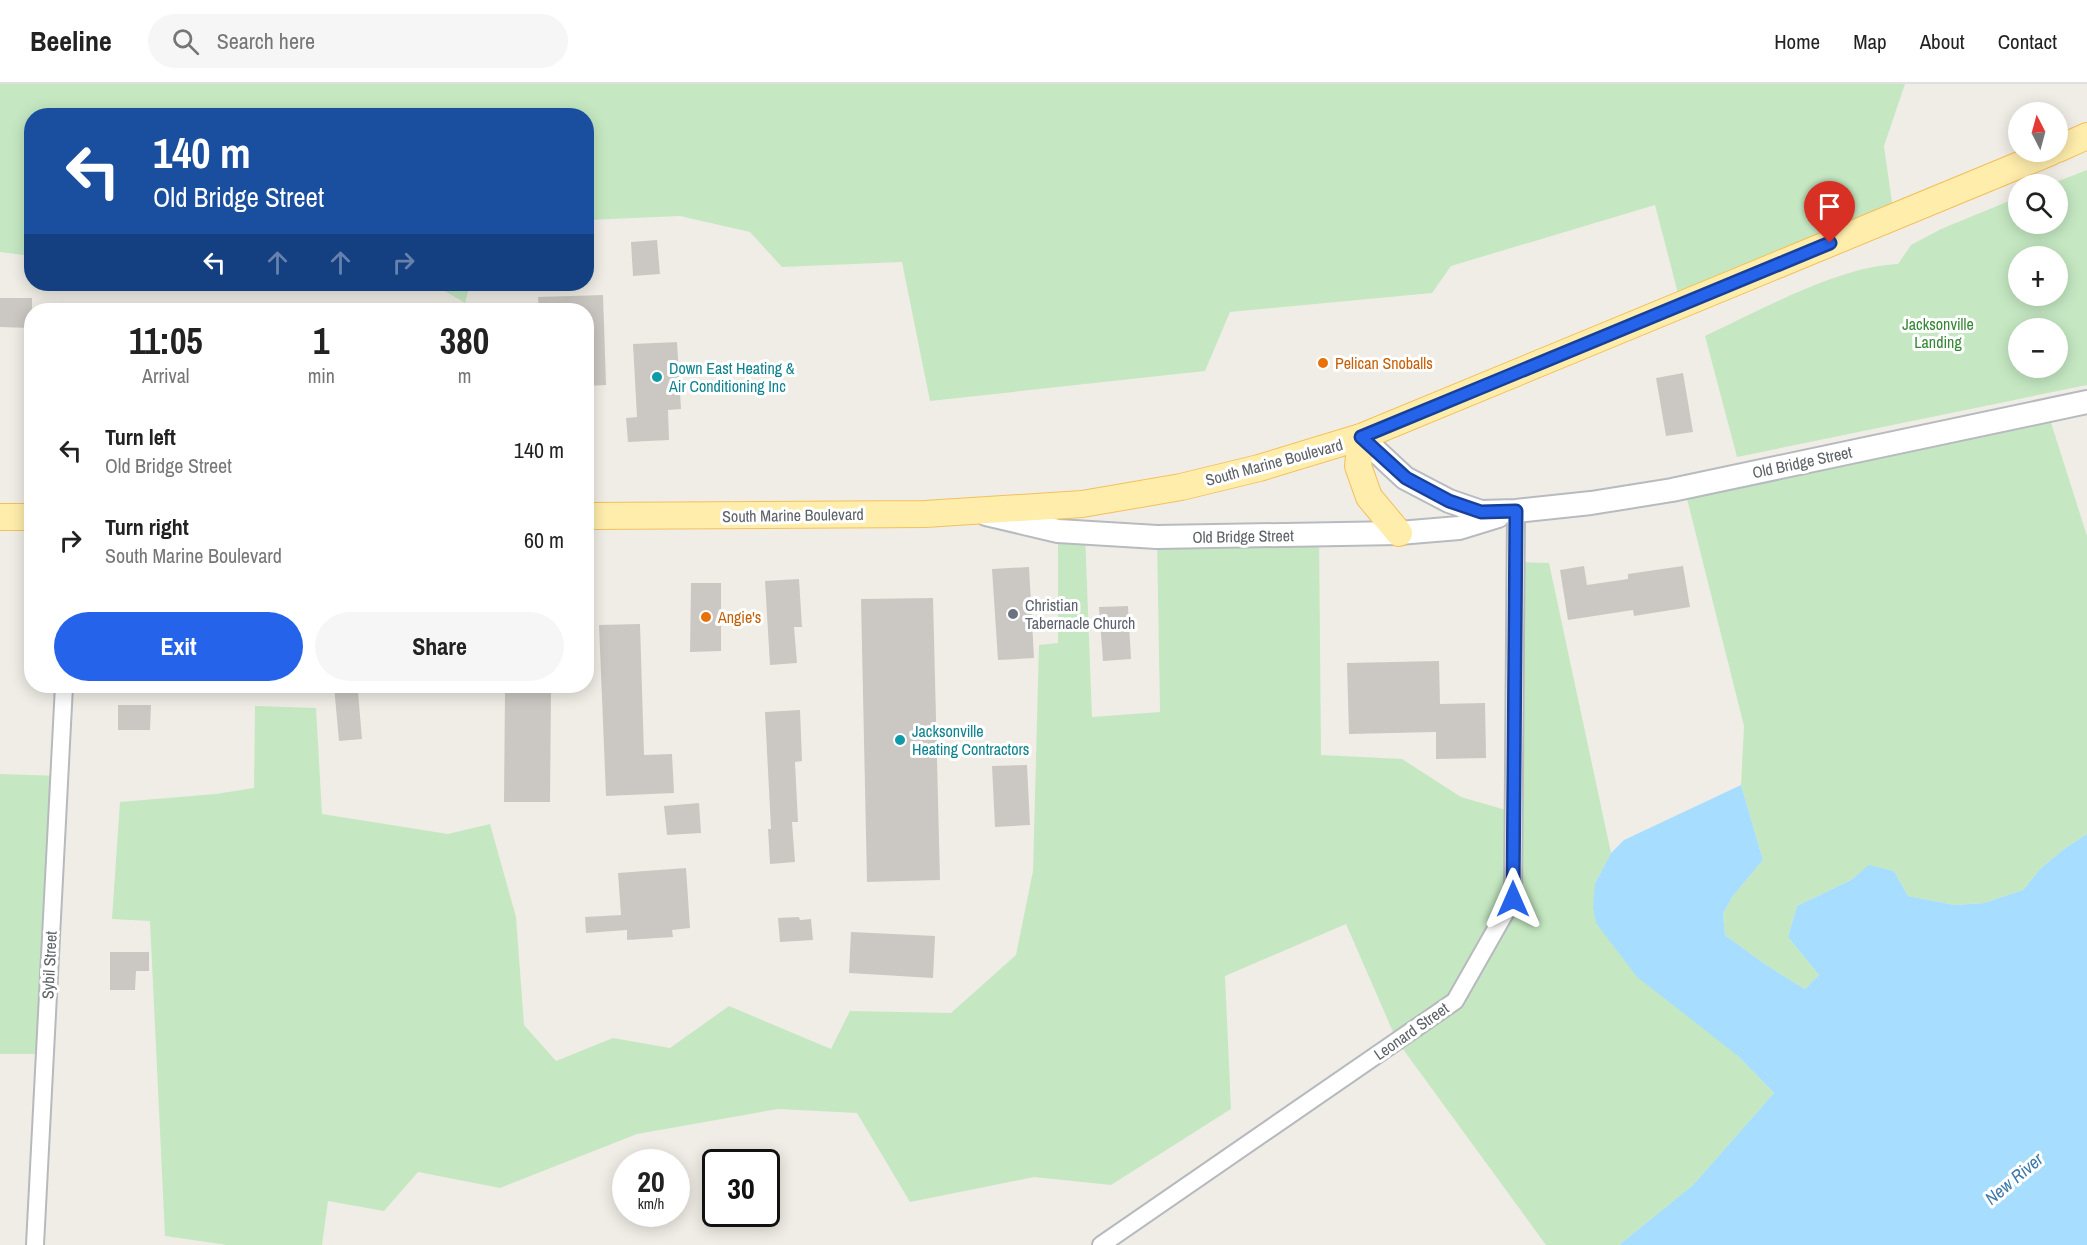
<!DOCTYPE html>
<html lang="en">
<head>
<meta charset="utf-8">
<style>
  body { margin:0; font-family:"Archivo Narrow",sans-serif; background:#f6f6f6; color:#222; height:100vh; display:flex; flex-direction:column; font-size:22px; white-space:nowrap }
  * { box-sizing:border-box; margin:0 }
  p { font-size:20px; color:#767676 }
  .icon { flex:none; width:33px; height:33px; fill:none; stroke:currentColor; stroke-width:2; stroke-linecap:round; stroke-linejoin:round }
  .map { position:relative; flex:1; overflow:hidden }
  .drawer { position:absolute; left:24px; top:219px; width:570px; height:390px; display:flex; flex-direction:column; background:#fff; border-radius:24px; box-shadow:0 3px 15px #0003 }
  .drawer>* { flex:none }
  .banner { position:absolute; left:24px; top:24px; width:570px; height:183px; border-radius:24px; box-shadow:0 3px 15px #0003; background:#1a4fa0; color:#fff; overflow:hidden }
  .needle { width:39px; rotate:354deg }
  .controls { position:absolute; left:2008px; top:18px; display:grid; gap:12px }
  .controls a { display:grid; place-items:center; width:60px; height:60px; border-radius:50%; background:#fff; box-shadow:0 3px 15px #0003; font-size:30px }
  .speed { position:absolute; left:612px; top:1065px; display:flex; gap:12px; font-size:30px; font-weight:700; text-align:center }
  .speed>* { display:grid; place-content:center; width:78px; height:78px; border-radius:50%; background:#fff; box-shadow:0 3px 15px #0003; line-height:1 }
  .speed small { font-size:15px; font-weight:400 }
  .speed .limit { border:3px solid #111; border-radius:9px; background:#fff; color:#111 }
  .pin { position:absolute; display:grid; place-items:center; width:51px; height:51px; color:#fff; margin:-62px -26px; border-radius:50% 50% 50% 0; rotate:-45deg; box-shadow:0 0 6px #0007 }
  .pin .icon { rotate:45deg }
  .me { position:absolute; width:66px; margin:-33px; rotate:0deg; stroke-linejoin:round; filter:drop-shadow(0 0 4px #0008) }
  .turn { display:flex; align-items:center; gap:21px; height:126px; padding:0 30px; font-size:27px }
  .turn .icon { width:78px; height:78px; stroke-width:2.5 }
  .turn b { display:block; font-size:42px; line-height:51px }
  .lanes { display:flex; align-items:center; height:57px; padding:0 30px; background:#0003; justify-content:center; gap:30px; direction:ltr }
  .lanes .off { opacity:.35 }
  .eta { display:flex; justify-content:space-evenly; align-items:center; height:102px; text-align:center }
  .eta b { font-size:36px; font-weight:700; line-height:42px }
  .primary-button { display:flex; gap:12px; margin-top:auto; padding:12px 30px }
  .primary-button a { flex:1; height:69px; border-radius:36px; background:#2563eb; color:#fff; font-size:24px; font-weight:700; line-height:69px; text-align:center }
  .primary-button a+a { background:#f6f6f6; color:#222 }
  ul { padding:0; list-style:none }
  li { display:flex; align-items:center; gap:18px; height:90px; padding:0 30px }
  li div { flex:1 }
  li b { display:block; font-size:22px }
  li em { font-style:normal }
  header { display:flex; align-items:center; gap:36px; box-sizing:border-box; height:84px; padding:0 30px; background:#fff; border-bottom:2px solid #e0e0e0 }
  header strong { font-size:28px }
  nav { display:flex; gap:33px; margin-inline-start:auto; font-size:21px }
  .search { width:420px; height:54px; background:#f6f6f6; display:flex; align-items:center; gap:15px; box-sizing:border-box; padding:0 21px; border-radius:33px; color:#767676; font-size:22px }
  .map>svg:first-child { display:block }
</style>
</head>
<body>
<header>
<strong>Beeline</strong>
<div class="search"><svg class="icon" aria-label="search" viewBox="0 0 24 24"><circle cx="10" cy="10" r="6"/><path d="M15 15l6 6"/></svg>Search here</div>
<nav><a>Home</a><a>Map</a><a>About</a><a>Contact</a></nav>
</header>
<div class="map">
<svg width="2087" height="1161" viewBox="0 0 2087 1161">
  <rect width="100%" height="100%" fill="#f0ede6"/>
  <!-- green -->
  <path fill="#c5e8c2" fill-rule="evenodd" d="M0,0H1905L1884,62L1894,133L1681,221L1655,121L1451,182L1432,209L1230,228L1205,287L930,317L902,178L782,183L750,148L680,132L587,136L586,32H32L31,172L0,168Z
    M2087,86V301L1737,373L1705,252C1759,227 1839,182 1898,180L1911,161L1941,145L2019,113V140H2058V100H2051ZM2019,172H2058V212H2019ZM2019,244H2058V284H2019Z
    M433,200H470L465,219Z
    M2047,326L2087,452V750L2064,765L2041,784L2023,806L1984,819L1955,821L1908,812L1894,787L1869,782L1851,796L1797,822L1788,853L1819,891L1805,905L1766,881L1725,851L1723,830L1732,813L1763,776L1741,701L1744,642L1684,403Z
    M1058,447L1085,449L1092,633L1160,628L1157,453L1319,450L1321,671L1402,675L1461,713L1513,728L1515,478L1549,479L1611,769L1595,799L1738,972L1774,1009L1693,1101L1619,1161H1546L1397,957L1346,840L1225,892L1231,1025L1111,1101L1034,1093L910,1118L857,1029L778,1025L637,1050L500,1104L418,1088L384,1127L328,1117L322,1161H227L165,1152L150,837L112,835L120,718L216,710L254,704L255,622L316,624L322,730L448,750L490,740L516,833L524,941L556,977L613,954L670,964L729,922L831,965L850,927L951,929L1016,871L1033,787L1039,561L1058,559Z
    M0,690L59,692L45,970H0Z"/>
  <!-- water -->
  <path fill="#a7deff" d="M1741,701L1763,776L1732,813L1723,830L1725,851L1766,881L1805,905L1819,891L1788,853L1797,822L1851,796L1869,781L1894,787L1908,812L1955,821L1984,819L2023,806L2041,784L2064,765L2087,750V1161H1619L1693,1101L1774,1009L1738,972L1637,893L1596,839L1593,823L1595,799L1611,769L1624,756Z"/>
  <!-- building -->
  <path fill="#cbc8c3" d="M657,156L660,190L633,192L631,158Z
    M603,211L606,301L586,302V226H539L538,213Z
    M0,214H32V244L0,243Z
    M677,258L681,325L668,326L669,356L628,358L626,334L637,333L633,260Z
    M1683,289L1693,348L1666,352L1656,294Z
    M1584,482L1587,501L1628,495V490L1683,482L1690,523L1634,532L1633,526L1568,536L1560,486Z
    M1029,483L1034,574L998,576L992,485Z
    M799,495L802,543H794L797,579L770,581L765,497Z
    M691,499H721V567L690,568Z
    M933,514L940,796L867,798L861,515Z
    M1128,522L1131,575L1103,577L1099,523Z
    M640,540L644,671L672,670L674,709L606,712L599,541Z
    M1439,577L1440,620L1485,619L1486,674L1436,675V648L1349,650L1347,579Z
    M334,602H352V608H358L362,655L339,657Z
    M505,606L551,607L550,718H504Z
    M118,621H151L150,646H118Z
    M800,626L802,677L795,678L798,738H792L795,778L770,780L768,745H771L765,628Z
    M1027,681L1030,741L995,743L992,682Z
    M699,719L701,749L667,751L664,722Z
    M686,784L690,844L672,846L673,853L627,856V846L586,849L585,833L621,831L618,789Z
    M799,833L800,836L811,835L813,856L780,858L778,834Z
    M851,848L935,852L933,894L849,889Z
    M110,868H149V887H136L135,906H110Z"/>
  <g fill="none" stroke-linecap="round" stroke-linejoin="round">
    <defs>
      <path id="street" d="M35,1161L64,602
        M1101,1161L1455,917L1513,815L1516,427"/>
      <path id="secondary" d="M1361,353L1405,394L1449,417L1481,428L1516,427L1591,419L1672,406L2087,318
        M986,430L1058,447L1157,453L1399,449L1459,444L1498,432"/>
      <path id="primary" d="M2058,65L2087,52
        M1361,353L1358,382L1369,413L1399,449
        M586,432L925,430L1082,420L1181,403L1259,384L1361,353L2051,68
        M0,433H32"/>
    </defs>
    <!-- street casing -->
    <use href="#street" stroke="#b6b9bd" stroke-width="20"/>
    <!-- secondary casing -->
    <use href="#secondary" stroke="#b7bbc0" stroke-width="26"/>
    <!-- primary casing -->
    <use href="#primary" stroke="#f4c05b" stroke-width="28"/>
    <!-- street -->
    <use href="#street" stroke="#fff" stroke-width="16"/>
    <!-- secondary -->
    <use href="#secondary" stroke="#fff" stroke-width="22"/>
    <!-- primary -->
    <use href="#primary" stroke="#ffedac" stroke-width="26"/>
  </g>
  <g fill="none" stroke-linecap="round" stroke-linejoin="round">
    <defs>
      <path id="route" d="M1513,815L1516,427L1481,428L1449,417L1406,394L1361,353L1830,159"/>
    </defs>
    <!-- route casing -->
    <use href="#route" stroke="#184099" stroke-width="15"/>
    <!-- route -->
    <use href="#route" stroke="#2563eb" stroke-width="10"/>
  </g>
  <!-- markers -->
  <g fill="#e8710a" stroke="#fff" stroke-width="2">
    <circle cx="1323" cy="279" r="6"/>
    <circle cx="706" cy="533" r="6"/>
  </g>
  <g fill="#0f9aa8" stroke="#fff" stroke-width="2">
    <circle cx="657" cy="293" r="6"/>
    <circle cx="900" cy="656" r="6"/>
  </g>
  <circle fill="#6b7280" stroke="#fff" stroke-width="2" cx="1013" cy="530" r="6"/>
  <g text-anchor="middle" stroke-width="6" stroke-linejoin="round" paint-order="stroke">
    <!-- park labels -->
    <g font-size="16" fill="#358734" stroke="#fff">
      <text x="1938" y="246">Jacksonville<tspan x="1938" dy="18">Landing</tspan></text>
    </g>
    <!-- food labels -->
    <g font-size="16" fill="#c56008" stroke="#fff" text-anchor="start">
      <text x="1335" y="285">Pelican Snoballs</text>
      <text x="718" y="539">Angie's</text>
    </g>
    <!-- culture labels -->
    <g font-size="16" fill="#0d838f" stroke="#fff" text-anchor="start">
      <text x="669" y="290">Down East Heating &amp;<tspan x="669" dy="18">Air Conditioning Inc</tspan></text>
      <text x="912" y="653">Jacksonville<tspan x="912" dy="18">Heating Contractors</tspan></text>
    </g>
    <!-- street labels -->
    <g font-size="16" fill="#5d6267" stroke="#fff">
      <text transform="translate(1274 378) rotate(-15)" y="6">South Marine Boulevard</text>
      <text transform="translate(1802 378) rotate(-12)" y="6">Old Bridge Street</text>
      <text transform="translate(793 431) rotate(-1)" y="6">South Marine Boulevard</text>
      <text transform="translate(1243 452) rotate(-1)" y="6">Old Bridge Street</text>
      <text transform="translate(49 881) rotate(-87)" y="6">Sybil Street</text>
      <text transform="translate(1411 947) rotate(-35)" y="6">Leonard Street</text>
    </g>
    <!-- worship labels -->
    <g font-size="16" fill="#5b616d" stroke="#fff" text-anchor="start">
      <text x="1025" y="527">Christian<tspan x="1025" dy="18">Tabernacle Church</tspan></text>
    </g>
    <!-- water labels -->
    <g font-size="18" font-style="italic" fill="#3e7aab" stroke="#fff">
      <text transform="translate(2014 1095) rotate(-40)" y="6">New River</text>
    </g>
  </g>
</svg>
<div class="controls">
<a><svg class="needle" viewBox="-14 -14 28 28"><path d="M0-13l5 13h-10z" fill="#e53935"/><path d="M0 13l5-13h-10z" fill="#767676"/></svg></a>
<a><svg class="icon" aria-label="search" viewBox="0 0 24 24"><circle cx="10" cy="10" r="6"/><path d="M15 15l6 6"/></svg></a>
<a>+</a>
<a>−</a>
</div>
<div class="speed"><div>20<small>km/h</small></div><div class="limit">30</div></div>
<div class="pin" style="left:1830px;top:159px;background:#d93025"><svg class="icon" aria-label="arrive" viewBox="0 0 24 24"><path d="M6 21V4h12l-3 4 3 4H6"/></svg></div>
<svg class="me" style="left:1513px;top:815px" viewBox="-20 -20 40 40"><path d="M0-17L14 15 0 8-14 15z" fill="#2563eb" stroke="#fff" stroke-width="4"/></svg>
<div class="banner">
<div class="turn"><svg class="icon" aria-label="left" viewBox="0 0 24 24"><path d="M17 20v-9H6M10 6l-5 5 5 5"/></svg><div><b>140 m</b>Old Bridge Street</div></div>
<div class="lanes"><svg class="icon" aria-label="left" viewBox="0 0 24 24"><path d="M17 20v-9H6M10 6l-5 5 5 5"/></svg><svg class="icon off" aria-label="ahead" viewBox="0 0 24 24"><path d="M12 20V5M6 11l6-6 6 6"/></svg><svg class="icon off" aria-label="ahead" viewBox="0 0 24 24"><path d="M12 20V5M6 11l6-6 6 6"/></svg><svg class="icon off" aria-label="right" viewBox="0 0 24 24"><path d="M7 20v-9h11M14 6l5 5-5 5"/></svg></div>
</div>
<section class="drawer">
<div class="eta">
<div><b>11:05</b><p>Arrival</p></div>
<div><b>1</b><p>min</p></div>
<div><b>380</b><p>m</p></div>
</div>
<ul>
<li><svg class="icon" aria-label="left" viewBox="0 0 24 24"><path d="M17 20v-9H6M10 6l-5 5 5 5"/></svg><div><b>Turn left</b><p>Old Bridge Street</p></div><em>140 m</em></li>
<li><svg class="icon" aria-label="right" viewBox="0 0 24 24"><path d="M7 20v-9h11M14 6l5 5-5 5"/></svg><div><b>Turn right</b><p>South Marine Boulevard</p></div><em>60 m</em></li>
</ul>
<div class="primary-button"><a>Exit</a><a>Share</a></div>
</section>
</div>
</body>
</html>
